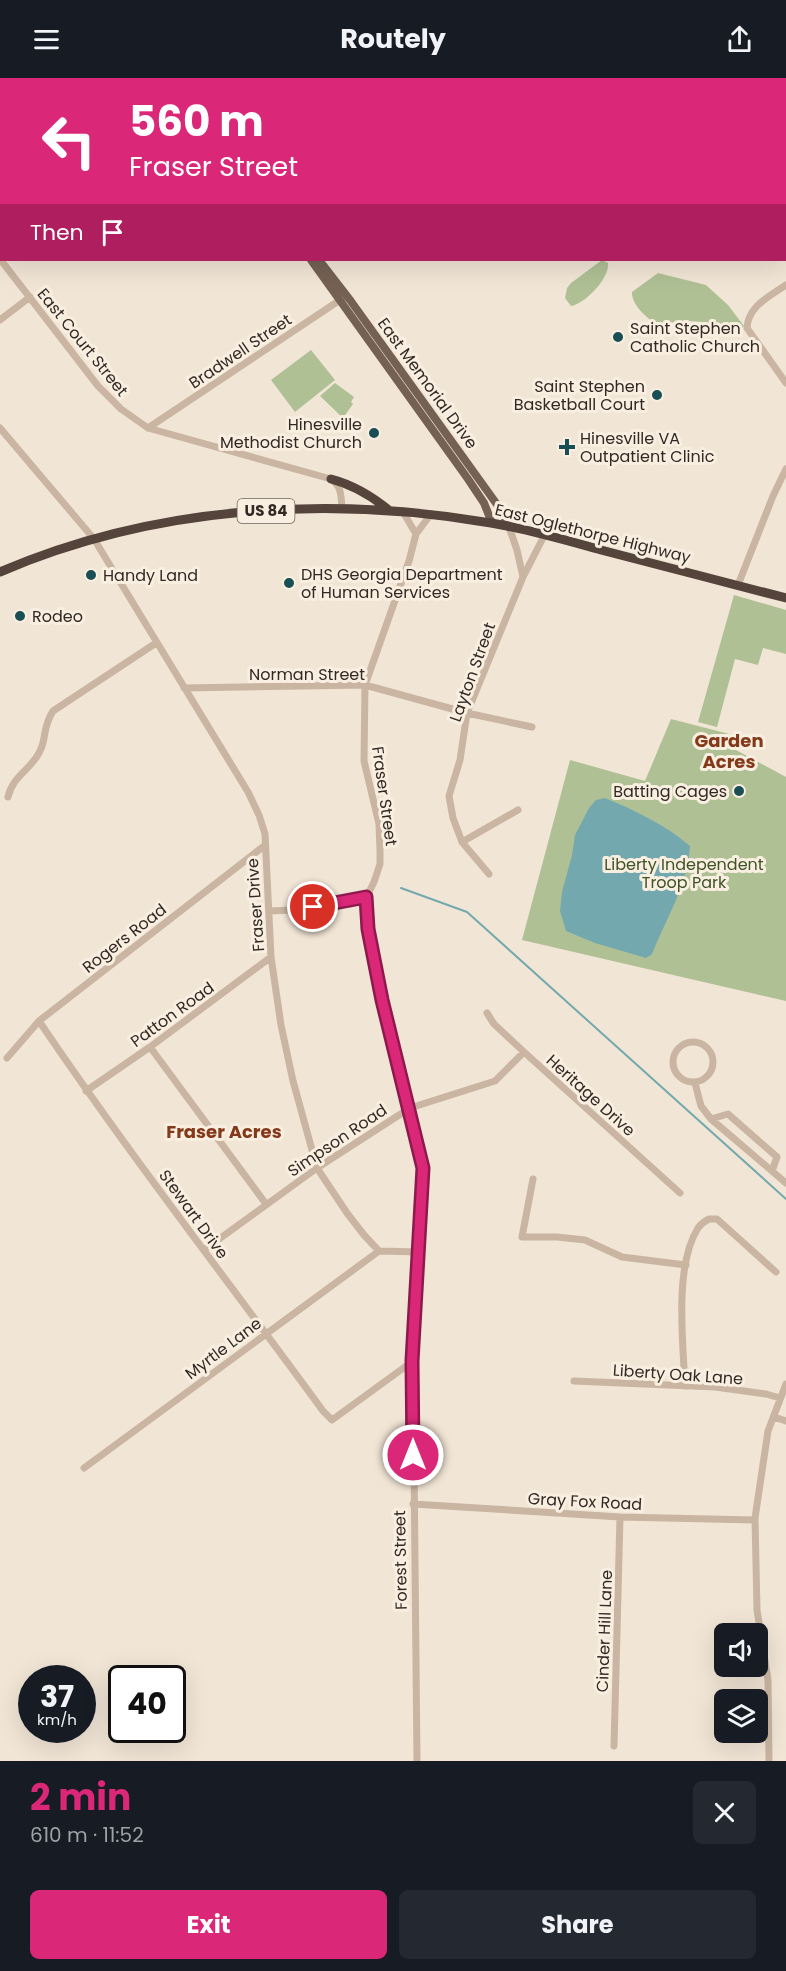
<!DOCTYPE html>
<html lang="en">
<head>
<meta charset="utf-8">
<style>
  body { margin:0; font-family:Poppins,sans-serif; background:#242831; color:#f1f3f6; height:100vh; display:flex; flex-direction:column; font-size:22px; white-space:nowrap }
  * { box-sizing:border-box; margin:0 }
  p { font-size:20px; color:#9ea1a6 }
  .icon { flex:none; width:33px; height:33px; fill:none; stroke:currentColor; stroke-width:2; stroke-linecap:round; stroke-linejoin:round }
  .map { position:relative; height:1683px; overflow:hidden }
  .drawer { display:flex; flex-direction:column; background:#171b24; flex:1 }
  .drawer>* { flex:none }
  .top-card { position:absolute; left:0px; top:0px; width:786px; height:183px; box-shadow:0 6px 24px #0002; background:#db2777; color:#fff; overflow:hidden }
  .fabs { position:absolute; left:714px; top:1545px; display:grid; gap:12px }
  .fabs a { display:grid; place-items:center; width:54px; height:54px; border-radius:9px; background:#171b24; box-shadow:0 6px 24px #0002; font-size:30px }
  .speed { position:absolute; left:18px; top:1587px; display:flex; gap:12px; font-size:30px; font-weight:700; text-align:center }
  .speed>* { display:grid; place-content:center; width:78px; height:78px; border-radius:50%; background:#171b24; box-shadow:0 6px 24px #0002; line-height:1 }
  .speed small { font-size:15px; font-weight:400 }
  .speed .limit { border:3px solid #111; border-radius:9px; background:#fff; color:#111 }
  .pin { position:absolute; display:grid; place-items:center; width:51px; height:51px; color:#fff; margin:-26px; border:3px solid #fff; border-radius:50%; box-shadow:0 2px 6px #0007 }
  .me { position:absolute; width:66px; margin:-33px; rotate:0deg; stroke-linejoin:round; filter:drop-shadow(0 0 4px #0008) }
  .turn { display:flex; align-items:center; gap:21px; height:126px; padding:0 30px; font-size:27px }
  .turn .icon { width:78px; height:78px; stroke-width:2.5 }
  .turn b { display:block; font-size:42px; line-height:51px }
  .then { display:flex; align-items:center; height:57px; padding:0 30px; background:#0003; gap:12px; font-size:22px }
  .round { display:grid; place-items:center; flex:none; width:63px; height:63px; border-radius:9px; background:#242831 }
  .head { display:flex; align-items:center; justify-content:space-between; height:102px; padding:0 30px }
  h1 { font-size:36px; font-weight:700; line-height:45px; color:#db2777 }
  .cta { display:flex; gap:12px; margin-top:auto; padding:12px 30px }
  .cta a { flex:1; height:69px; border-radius:9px; background:#db2777; color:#fff; font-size:24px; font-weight:700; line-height:69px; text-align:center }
  .cta a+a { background:#242831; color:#f1f3f6 }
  header { display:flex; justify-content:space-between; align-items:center; height:78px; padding:0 30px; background:#171b24; font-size:27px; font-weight:700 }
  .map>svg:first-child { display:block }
</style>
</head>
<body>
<header><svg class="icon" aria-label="menu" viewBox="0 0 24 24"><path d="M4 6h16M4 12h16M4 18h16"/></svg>Routely<svg class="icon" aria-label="share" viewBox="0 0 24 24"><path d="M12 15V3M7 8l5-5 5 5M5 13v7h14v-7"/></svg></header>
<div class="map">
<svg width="786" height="1683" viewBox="0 0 786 1683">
  <rect width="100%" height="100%" fill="#f1e5d5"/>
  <!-- green -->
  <path fill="#afc095" d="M602,182L608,185C610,200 585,226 571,228L565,220L567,210L571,205Z
    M658,195L706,207L728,227L744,248L742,250C722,248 701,242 680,243C673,243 665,249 657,246C647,241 631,226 632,214Z
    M311,272L335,302L295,334L271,302Z
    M335,305L354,319L351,324L353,326L343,340L320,318Z
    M734,517L786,532V576L763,570L758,587L735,581L717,649L698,644Z
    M671,641L737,658L734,671L786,699V923L522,862L570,682L645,703Z"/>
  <!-- water -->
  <path fill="#73a9ae" d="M605,720C634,732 666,747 690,768C688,806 666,841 652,876L646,880L595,865L566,853L560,833L562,814L572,777L575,757L589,730L596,722Z"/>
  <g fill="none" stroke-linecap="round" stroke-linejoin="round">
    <!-- stream -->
    <path stroke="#73a9ae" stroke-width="2" d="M401,810L467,834L786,1121"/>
    <!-- minor -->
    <path stroke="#c9b5a1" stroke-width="7" d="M4,0L5,2
      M337,0L338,2
      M549,0L550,2
      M308,2L310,0
      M558,2L560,0
      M0,145L2,144
      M0,181L98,308L121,331L148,350L331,401C342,409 341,418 342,431
      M786,207C770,218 748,228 747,250L786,305
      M0,242L30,219
      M0,350L94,461L248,714L259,737L265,756L271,879L281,947L293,1003L317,1090L347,1135L364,1157L379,1173L419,1174
      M148,350L343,220
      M403,434L416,456
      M509,449L517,472L523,499
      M738,507L773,418L786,391
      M184,610L365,607L467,635L532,649
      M8,719C13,697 32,691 40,673C47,659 42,650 53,633L156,565
      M462,764L518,732
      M489,796L462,764L453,740L449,718L460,682L467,635L523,499L544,458
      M366,820L368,851L382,922L423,1090L413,1283L417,1683
      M269,833L291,832L358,822L366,820L374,804L380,786V772L379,746L364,683L365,607L409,483L416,456L431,436
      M487,935L494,946L524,974L680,1115
      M39,943C129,1076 228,1203 323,1333L332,1342L413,1283
      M673 984a20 20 0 1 1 40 0a20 20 0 1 1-40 0Z
      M150,969L266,1126
      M7,980L39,943L264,768
      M695,1005L701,1028L711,1041L786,1105
      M86,1013L150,969L271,879
      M711,1041L728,1036L777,1079L772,1093
      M533,1101L522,1159H557L585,1162L622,1179L686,1187
      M204,1172L317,1090L410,1030L495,1003L524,974
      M574,1303L715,1309L766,1316L780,1320
      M685,1308C683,1264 674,1188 698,1150C701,1146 705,1143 709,1141H717L776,1194
      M774,1339L786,1343
      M84,1390L379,1173
      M413,1426L620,1439L755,1442
      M614,1668L620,1439
      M769,1683L768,1602L757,1532L755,1440L768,1353L786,1306"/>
    <!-- major -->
    <path stroke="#756154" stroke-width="8" d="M164,0L166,2
      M179,0L181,2
      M54,2L56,0
      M68,2L70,0
      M0,50L2,48
      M311,182L468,401L484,425L492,445
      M319,182L350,222L501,432L509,449"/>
    <!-- highway -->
    <path stroke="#54443b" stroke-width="9" d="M331,401C354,407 372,418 390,433
      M0,494C153,428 327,417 491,445C528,451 565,462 601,472C663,488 724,504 786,520"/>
  </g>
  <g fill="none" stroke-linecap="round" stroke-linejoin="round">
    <defs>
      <path id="route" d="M313,829L366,819L368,851L382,922L423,1090L412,1283L413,1377"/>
    </defs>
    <!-- route casing -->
    <use href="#route" stroke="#8e194d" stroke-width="15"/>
    <!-- route -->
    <use href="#route" stroke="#db2777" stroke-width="10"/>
  </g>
  <!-- markers -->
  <g fill="#194e55" stroke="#f9efe1" stroke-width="2">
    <circle cx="618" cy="259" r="6"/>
    <circle cx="657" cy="317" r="6"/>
    <circle cx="374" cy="355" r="6"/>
    <path d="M564 360h6v6h6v6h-6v6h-6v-6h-6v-6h6z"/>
    <circle cx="91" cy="497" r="6"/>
    <circle cx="289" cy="505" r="6"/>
    <circle cx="20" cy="538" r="6"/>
    <circle cx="739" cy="713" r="6"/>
  </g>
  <g text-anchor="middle" stroke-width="6" stroke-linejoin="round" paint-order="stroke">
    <!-- shield labels -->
    <rect fill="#f9efe1" stroke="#6e645d" stroke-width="1.5" x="237.5" y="421" width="57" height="24" rx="4.5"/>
    <g font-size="15" font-weight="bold" fill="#332924">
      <text x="266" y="438">US 84</text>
    </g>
    <!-- poi labels -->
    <g font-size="16" fill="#332924" stroke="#f9efe1" text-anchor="start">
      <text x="630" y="256">Saint Stephen<tspan x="630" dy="18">Catholic Church</tspan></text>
      <text x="645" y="314" text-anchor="end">Saint Stephen<tspan x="645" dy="18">Basketball Court</tspan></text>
      <text x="362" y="352" text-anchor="end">Hinesville<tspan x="362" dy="18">Methodist Church</tspan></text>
      <text x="580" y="366">Hinesville VA<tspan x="580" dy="18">Outpatient Clinic</tspan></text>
      <text x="301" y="502">DHS Georgia Department<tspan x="301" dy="18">of Human Services</tspan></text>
      <text x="103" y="503">Handy Land</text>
      <text x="32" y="544">Rodeo</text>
      <text x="727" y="719" text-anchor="end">Batting Cages</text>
    </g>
    <!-- street labels -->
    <g font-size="16" fill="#332924" stroke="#f9efe1">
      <text transform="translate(83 264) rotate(51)" y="6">East Court Street</text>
      <text transform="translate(240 273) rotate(-34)" y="6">Bradwell Street</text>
      <text transform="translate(428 305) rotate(54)" y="6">East Memorial Drive</text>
      <text transform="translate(593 455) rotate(14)" y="6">East Oglethorpe Highway</text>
      <text transform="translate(472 594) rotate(-70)" y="6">Layton Street</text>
      <text x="307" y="602">Norman Street</text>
      <text transform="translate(385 718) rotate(82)" y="6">Fraser Street</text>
      <text transform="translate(255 827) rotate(-94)" y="6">Fraser Drive</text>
      <text transform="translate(124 860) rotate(-38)" y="6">Rogers Road</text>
      <text transform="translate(172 936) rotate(-36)" y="6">Patton Road</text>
      <text transform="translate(591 1017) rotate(42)" y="6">Heritage Drive</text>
      <text transform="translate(337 1062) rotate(-34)" y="6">Simpson Road</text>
      <text transform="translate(194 1136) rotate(54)" y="6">Stewart Drive</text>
      <text transform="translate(223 1270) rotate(-37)" y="6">Myrtle Lane</text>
      <text transform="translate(678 1296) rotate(4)" y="6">Liberty Oak Lane</text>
      <text transform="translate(585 1423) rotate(3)" y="6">Gray Fox Road</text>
      <text transform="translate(400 1482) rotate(-91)" y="6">Forest Street</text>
      <text transform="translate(604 1553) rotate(-88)" y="6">Cinder Hill Lane</text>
    </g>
    <!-- park labels -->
    <g font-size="16" fill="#405227" stroke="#f9efe1">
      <text x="684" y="792">Liberty Independent<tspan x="684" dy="18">Troop Park</tspan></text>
    </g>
    <!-- neighbourhood labels -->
    <g font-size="18" font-weight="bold" fill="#84391b" stroke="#f9efe1">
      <text x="729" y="669">Garden<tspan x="729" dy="21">Acres</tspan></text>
      <text x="224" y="1060">Fraser Acres</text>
    </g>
  </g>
</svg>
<div class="fabs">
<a><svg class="icon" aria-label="sound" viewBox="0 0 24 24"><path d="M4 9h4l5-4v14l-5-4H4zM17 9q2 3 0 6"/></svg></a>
<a><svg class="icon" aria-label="layers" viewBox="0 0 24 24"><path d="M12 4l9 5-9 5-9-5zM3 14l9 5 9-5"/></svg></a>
</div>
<div class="speed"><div>37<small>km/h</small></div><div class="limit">40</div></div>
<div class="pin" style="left:313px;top:829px;background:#d93025"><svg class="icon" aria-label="arrive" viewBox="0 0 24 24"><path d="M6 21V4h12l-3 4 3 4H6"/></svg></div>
<svg class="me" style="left:413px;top:1377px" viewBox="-20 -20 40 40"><circle r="17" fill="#db2777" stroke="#fff" stroke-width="3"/><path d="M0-11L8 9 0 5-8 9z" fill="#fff"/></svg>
<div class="top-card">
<div class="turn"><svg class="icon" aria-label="left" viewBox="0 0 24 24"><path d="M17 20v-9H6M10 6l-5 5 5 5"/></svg><div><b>560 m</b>Fraser Street</div></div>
<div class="then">Then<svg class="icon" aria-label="arrive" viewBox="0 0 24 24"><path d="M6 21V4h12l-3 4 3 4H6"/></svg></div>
</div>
</div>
<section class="drawer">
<div class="head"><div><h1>2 min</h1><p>610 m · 11:52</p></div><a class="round"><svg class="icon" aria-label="close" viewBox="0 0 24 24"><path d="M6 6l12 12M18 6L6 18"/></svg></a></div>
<div class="cta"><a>Exit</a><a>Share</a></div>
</section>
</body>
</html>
